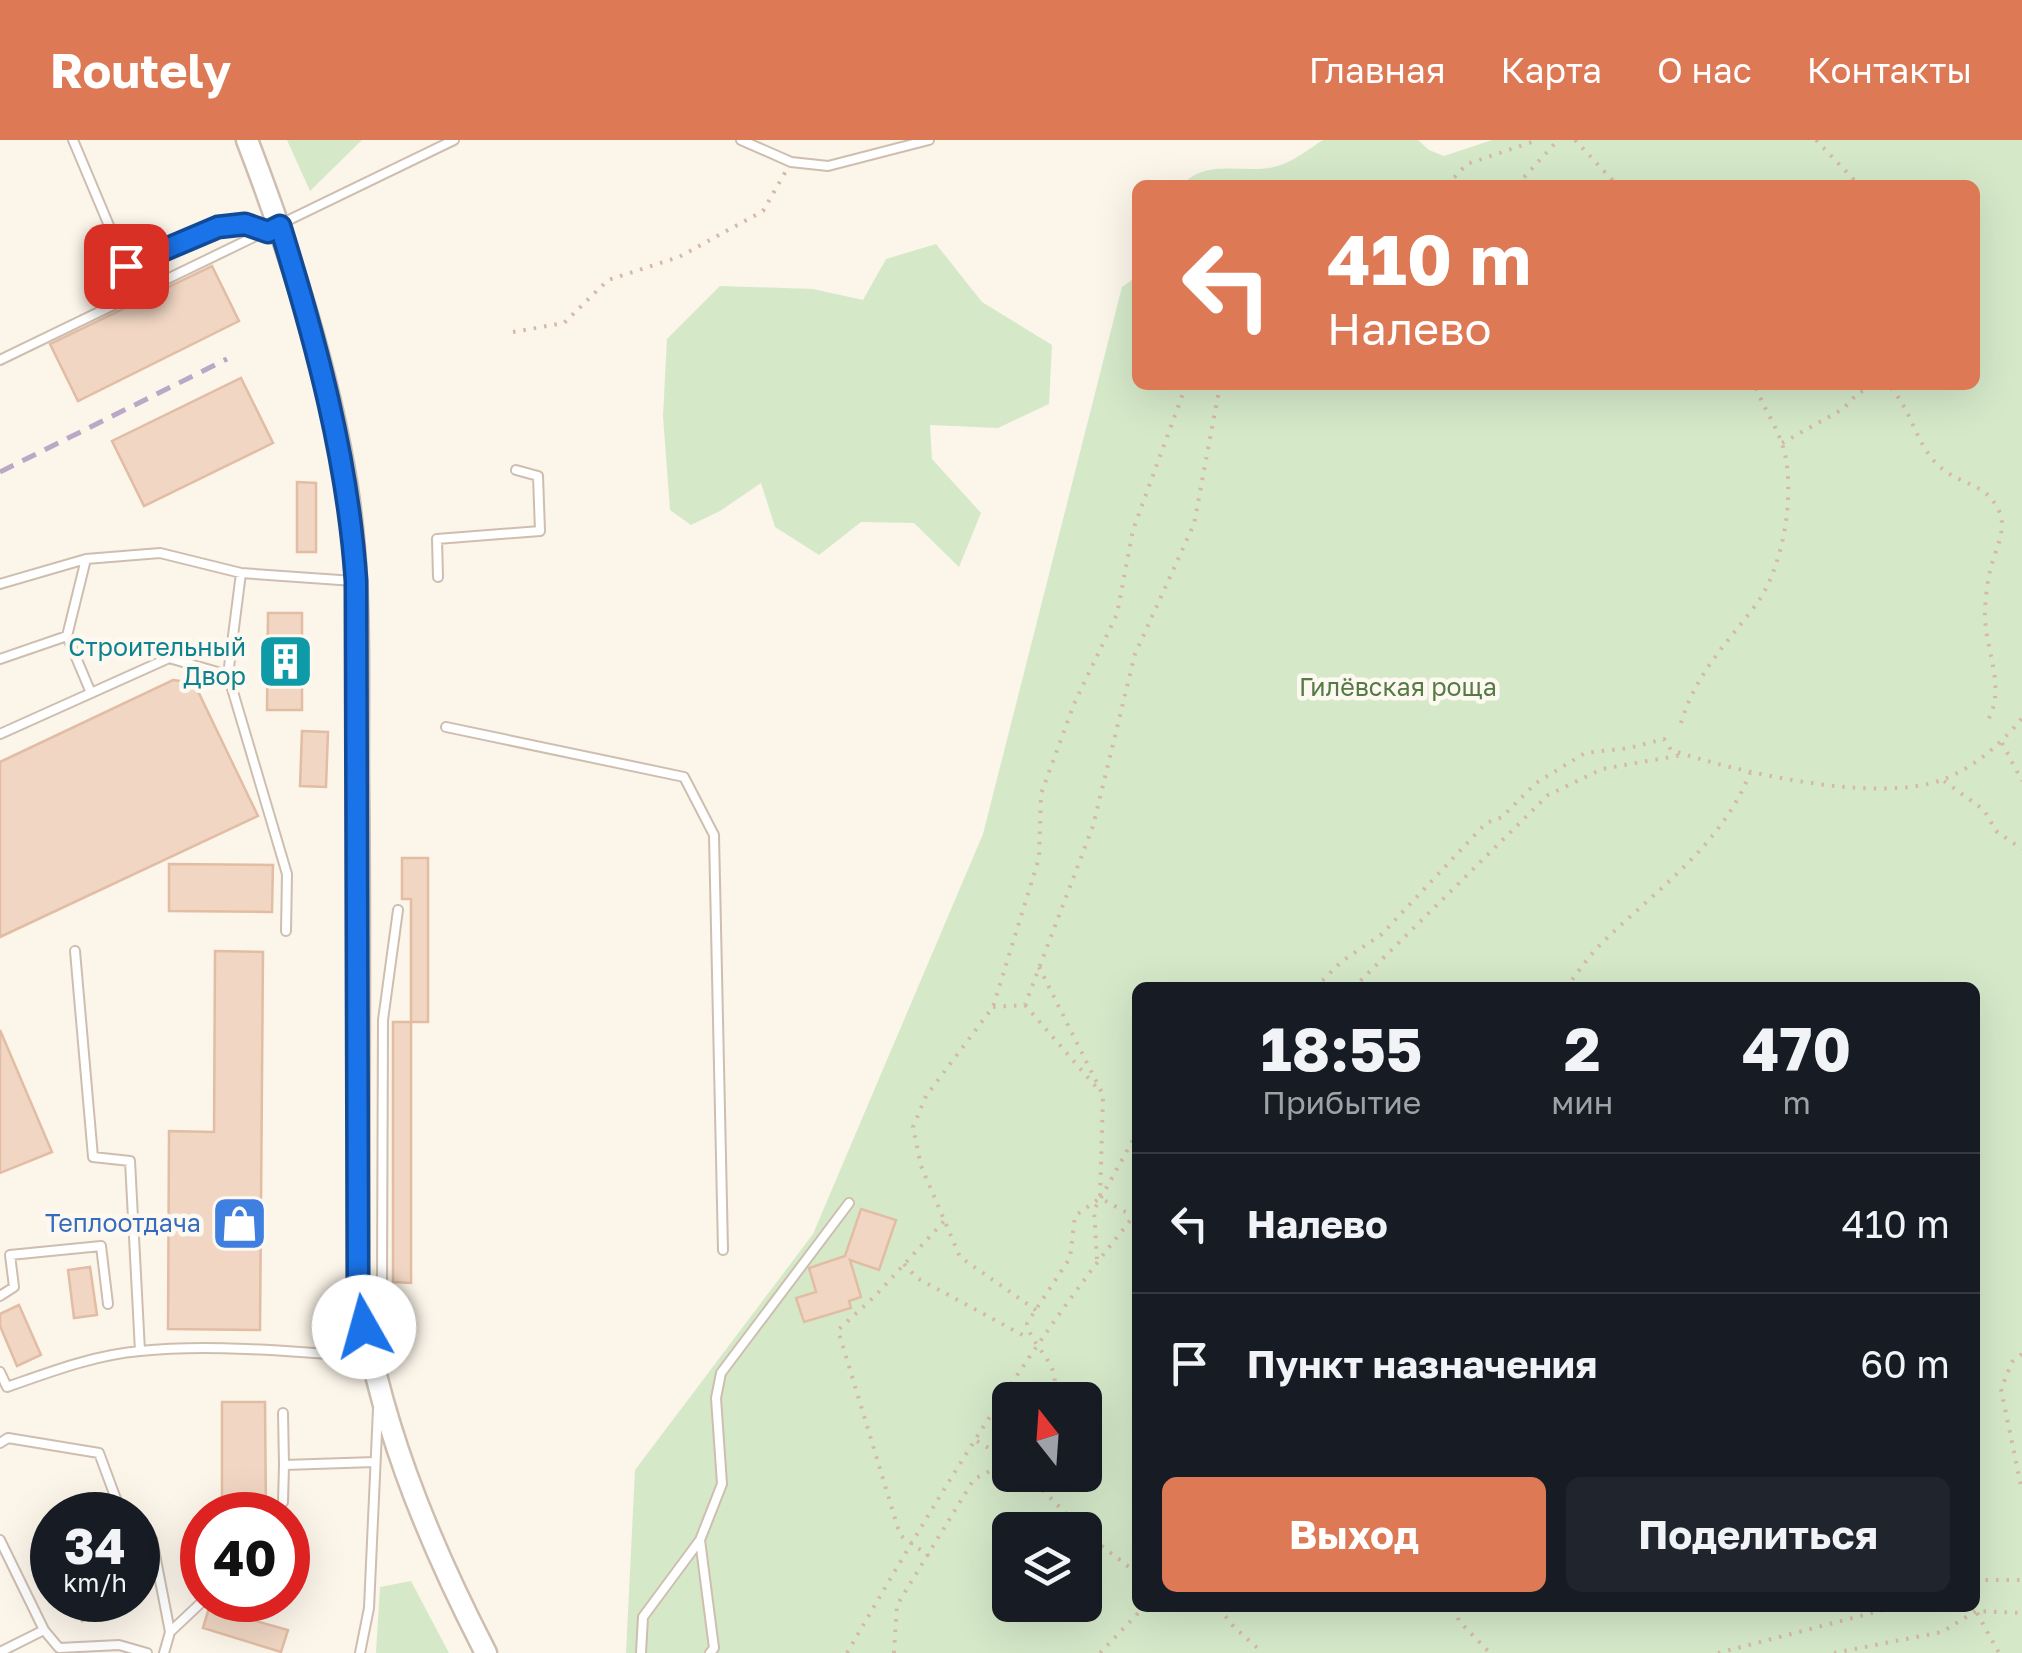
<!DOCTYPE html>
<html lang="ru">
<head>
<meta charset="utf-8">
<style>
  body { margin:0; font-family:"Golos Text",sans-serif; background:#20242c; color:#f1f3f6; height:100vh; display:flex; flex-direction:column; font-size:38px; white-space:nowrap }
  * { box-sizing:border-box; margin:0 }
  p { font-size:32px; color:#9ea1a6 }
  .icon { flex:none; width:55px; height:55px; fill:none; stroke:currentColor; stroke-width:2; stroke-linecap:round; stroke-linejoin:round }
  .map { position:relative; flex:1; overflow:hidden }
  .side { position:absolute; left:1132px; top:842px; width:848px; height:630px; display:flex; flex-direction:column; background:#171b24; border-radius:15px; box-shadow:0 10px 40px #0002 }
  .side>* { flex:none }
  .top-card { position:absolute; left:1132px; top:40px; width:848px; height:210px; border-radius:15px; box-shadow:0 10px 40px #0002; background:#de7956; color:#fff; overflow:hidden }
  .needle { width:65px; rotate:343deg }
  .fabs { position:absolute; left:992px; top:1242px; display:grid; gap:20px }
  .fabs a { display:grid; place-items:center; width:110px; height:110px; border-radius:15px; background:#171b24; box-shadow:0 10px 40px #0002; font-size:50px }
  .speed { position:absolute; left:30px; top:1352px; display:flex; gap:20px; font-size:50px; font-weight:700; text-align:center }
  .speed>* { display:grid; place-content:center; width:130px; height:130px; border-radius:50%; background:#171b24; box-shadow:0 10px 40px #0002; line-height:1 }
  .speed small { font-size:25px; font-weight:400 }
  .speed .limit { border:15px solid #d22; background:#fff; color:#111 }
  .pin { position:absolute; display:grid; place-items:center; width:85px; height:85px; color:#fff; margin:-42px; border-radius:20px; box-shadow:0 5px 15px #0006 }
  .me { position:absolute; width:110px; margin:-55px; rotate:353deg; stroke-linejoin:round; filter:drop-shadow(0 0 8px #0008) }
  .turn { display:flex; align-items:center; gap:35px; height:210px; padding:0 30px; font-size:45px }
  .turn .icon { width:130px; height:130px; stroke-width:2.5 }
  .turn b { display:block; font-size:70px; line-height:85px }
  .eta { display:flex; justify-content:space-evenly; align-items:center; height:170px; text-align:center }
  .eta b { font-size:60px; font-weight:700; line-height:70px }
  .button { display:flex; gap:20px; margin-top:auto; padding:20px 30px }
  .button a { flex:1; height:115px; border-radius:15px; background:#de7956; color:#fff; font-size:40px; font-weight:700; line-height:115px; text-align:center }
  .button a+a { background:#20242c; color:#f1f3f6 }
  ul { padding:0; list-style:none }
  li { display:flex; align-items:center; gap:30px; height:140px; padding:0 30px; border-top:2px solid #363941 }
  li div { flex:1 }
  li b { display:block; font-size:38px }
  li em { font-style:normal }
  header { display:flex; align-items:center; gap:60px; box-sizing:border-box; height:140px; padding:0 50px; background:#de7956; color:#fff }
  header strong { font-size:48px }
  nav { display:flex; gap:55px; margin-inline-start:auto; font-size:35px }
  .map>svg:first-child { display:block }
</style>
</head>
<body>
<header>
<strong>Routely</strong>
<nav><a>Главная</a><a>Карта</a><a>О нас</a><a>Контакты</a></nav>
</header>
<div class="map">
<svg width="2022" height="1513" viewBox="0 0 2022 1513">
  <rect width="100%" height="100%" fill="#fcf5ea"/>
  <!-- green -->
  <path fill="#d5e9c9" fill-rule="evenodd" d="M287,0H362L310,51Z
    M1323,0H1418L1429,10L1444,16L1492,0H2022V1513H626L635,1330L813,1094L983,694L1122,147L1132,140L1137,127L1138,245H1975V45H1182C1207,18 1242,34 1274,27C1292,23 1307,10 1323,0ZM1138,848H1975V1468H1138ZM1010,1260H1085V1335H1010ZM1010,1390H1085V1465H1010Z
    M936,104L982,162L1052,205L1049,264L998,288L930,285L932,319L981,373L959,427L914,383L861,382L819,415L775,387L761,343L720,371L691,385L670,370L663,276L667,199L720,146L813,149L863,160L886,119Z
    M411,1441L449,1513H376L380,1447Z"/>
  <!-- building -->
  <path fill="#f0d6c3" stroke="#e2bda4" stroke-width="2.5" d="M212,126L239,181L78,261L50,204Z
    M241,238L273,303L144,366L112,301Z
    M297,342L316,343V412H297Z
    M268,473H302V570H267Z
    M173,540L194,543L258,676L0,797V622Z
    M302,591L328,592L326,647L300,646Z
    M402,718H428V882H411V759H402Z
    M169,724L273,725L272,772L169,771Z
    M215,811L263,812L260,1190L168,1189L169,991L214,992Z
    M393,882H411V1143L393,1142Z
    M0,890L52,1012L0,1033Z
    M861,1069L896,1080L879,1130L850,1120L861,1157L849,1161L851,1168L804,1182L796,1158L816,1152L809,1128L845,1116Z
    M90,1127L97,1175L74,1178L68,1130Z
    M19,1165L41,1215L17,1226L0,1186V1174Z
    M222,1262H265L266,1375H222Z
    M74,1460H132V1461L82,1481Z
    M209,1468L288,1490L281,1512L203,1488Z"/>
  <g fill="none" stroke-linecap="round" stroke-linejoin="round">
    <defs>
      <path id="service" d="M73,0L126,126L219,87L245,84L268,92
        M741,0L791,22L828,26L929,0
        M0,220L454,0
        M86,419L67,496L91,553
        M241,433L228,535L287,734L286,791
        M438,437L437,399L540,391L538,336L516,330
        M0,444L86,419L160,413L241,433L354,441
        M0,519L67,496
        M446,587L684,637L714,695L723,1110
        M0,594L169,518L228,535
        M75,811L93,1017L130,1021L140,1211
        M0,1156L14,1147L10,1115L101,1106L108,1164
        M370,1173L382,1142L383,880L398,770
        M0,1232L7,1247C50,1232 94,1215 140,1211C216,1203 295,1213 370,1216
        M283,1273L284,1325
        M0,1303L8,1298L99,1313L122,1375
        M283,1362L284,1325L375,1322
        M138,1393L152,1399L170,1492L164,1513
        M0,1400L44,1490L59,1508L119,1505L147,1513
        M170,1492L204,1460L265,1462
        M0,1512L44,1490
        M360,1513L369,1468L378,1269
        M641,1513L643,1477L700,1400
        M710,1513L714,1508L700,1400L722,1344L716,1258L721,1233L849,1063"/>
      <path id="tertiary" d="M247,0C290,112 328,229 347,348C362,445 357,545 358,643C360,809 358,975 358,1142C376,1274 425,1395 486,1513"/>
    </defs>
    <!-- service casing -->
    <use href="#service" stroke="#cebeb0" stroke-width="12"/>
    <!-- tertiary casing -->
    <use href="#tertiary" stroke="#cebeb0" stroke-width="25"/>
    <!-- path -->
    <path stroke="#d5b9a6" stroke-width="4" stroke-dasharray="2.5 8" stroke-linecap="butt" d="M1575,0L1617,45
      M1816,0L1859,45
      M1447,45L1467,24L1538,0
      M1517,45L1558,0
      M513,192L564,183L608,140L679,117L763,71L786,31
      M1782,303L1843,269L1858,253L1876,246L1891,248C1912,271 1916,305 1939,326C1959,345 1987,343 1999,371C2008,389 1994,412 1990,431C1987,443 1986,457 1985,469C1983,509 2008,545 1987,582
      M1681,583C1695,535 1726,504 1755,466C1784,429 1798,345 1781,301C1774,282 1762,265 1755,245
      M2002,603L2022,641
      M1944,641L1984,670L1996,691L2022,709
      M1039,827L1103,955L1100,1058L1133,1076
      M1315,848L1341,822L1382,794L1486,683L1502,677L1536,643L1585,613L1629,608L1664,599L1671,610C1736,632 1880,665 1944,639C1975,627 2002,603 2022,578
      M1353,848L1548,655L1602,629L1682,615
      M1566,848C1578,832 1590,814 1605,800C1659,748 1722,704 1750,633
      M1025,865L1097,948
      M993,867L1025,865L1093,686L1135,514L1194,384L1220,245
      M1097,1119L1094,1070L1138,991
      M904,1124L917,1138L1028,1198
      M1036,1170L960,1117L921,1026L913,987L926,956L993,867L1039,718L1041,654L1074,564L1117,474L1133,390L1186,245
      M2022,1214L2012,1222L2001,1249L2022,1351
      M1047,1260C1071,1229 1031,1210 1027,1183L1070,1118L1075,1076L1100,1058
      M977,1301L1010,1321
      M1028,1335L1082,1390
      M1085,1393L1138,1434
      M929,1416L900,1395L838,1190L875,1156L945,1080
      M1975,1440H2022
      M1219,1468L1234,1487L1263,1513
      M1454,1468L1459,1481L1490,1513
      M1977,1473L1999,1513
      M847,1513C934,1363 1028,1205 1138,1071
      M894,1513L897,1465L974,1339L994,1329L1010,1308
      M1100,1513L1143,1468
      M1718,1513L1891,1468
      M1834,1513L1942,1492L1976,1471L2022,1473"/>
    <!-- service -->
    <use href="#service" stroke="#fff" stroke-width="8"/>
    <!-- tertiary -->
    <use href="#tertiary" stroke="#fff" stroke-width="20"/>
    <!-- rail -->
    <path stroke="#b9a8c6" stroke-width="5" stroke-dasharray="15 10" stroke-linecap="butt" d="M0,332L227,219"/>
  </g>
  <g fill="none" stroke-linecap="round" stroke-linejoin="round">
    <defs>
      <path id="route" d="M126,126L218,87L245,84L268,92L280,86C316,202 348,320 356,441L358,1142L364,1187"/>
    </defs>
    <!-- route casing -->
    <use href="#route" stroke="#114b97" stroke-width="25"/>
    <!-- route -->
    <use href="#route" stroke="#1a73e8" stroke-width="18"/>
  </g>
  <!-- icons -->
  <defs>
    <symbol id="building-square" viewBox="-11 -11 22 22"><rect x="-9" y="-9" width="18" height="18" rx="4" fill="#0f9aa8" stroke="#fef9f0"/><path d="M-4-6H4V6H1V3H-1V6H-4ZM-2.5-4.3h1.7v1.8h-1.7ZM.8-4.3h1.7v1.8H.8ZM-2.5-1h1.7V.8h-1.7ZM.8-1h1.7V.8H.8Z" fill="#fff"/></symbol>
    <symbol id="shop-square" viewBox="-11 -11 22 22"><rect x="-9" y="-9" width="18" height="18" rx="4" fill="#3f7fe0" stroke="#fef9f0"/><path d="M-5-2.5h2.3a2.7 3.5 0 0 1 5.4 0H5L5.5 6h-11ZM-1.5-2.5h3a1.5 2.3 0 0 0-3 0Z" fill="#fff"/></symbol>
  </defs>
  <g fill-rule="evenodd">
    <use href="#building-square" x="254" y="490" width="63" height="63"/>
    <use href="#shop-square" x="208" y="1052" width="63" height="63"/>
  </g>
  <g text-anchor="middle" stroke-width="9" stroke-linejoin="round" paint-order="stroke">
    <!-- culture labels -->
    <g font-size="25" fill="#0d838f" stroke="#fef9f0" text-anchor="end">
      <text x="246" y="516">Строительный<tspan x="246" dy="29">Двор</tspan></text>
    </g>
    <!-- park labels -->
    <g font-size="25" fill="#547a46" stroke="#fef9f0">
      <text x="1398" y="556">Гилёвская роща</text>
    </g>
    <!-- shop labels -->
    <g font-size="25" fill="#366cbe" stroke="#fef9f0" text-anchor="end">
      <text x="201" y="1092">Теплоотдача</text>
    </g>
  </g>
</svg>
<div class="fabs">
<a><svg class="needle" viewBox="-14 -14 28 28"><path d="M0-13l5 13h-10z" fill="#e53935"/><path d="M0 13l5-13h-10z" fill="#9ea1a6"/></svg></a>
<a><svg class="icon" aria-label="layers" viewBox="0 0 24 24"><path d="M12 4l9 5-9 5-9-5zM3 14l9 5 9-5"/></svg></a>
</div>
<div class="speed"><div>34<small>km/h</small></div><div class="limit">40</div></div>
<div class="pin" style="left:126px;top:126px;background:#d93025"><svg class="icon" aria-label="arrive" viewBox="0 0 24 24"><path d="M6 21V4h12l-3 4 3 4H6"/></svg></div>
<svg class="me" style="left:364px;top:1187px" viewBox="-20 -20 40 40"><circle r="19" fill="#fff"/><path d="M0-13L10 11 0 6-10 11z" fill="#1a73e8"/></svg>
<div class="top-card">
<div class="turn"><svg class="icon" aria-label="left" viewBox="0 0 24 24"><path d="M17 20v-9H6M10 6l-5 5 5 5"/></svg><div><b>410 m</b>Налево</div></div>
</div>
<section class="side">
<div class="eta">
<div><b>18:55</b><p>Прибытие</p></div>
<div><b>2</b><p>мин</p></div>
<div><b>470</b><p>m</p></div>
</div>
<ul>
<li><svg class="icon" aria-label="left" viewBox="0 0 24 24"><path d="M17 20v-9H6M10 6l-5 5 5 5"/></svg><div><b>Налево</b></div><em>410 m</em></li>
<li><svg class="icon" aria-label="arrive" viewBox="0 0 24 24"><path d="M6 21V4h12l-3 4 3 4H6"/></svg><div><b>Пункт назначения</b></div><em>60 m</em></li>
</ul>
<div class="button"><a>Выход</a><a>Поделиться</a></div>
</section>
</div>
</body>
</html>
